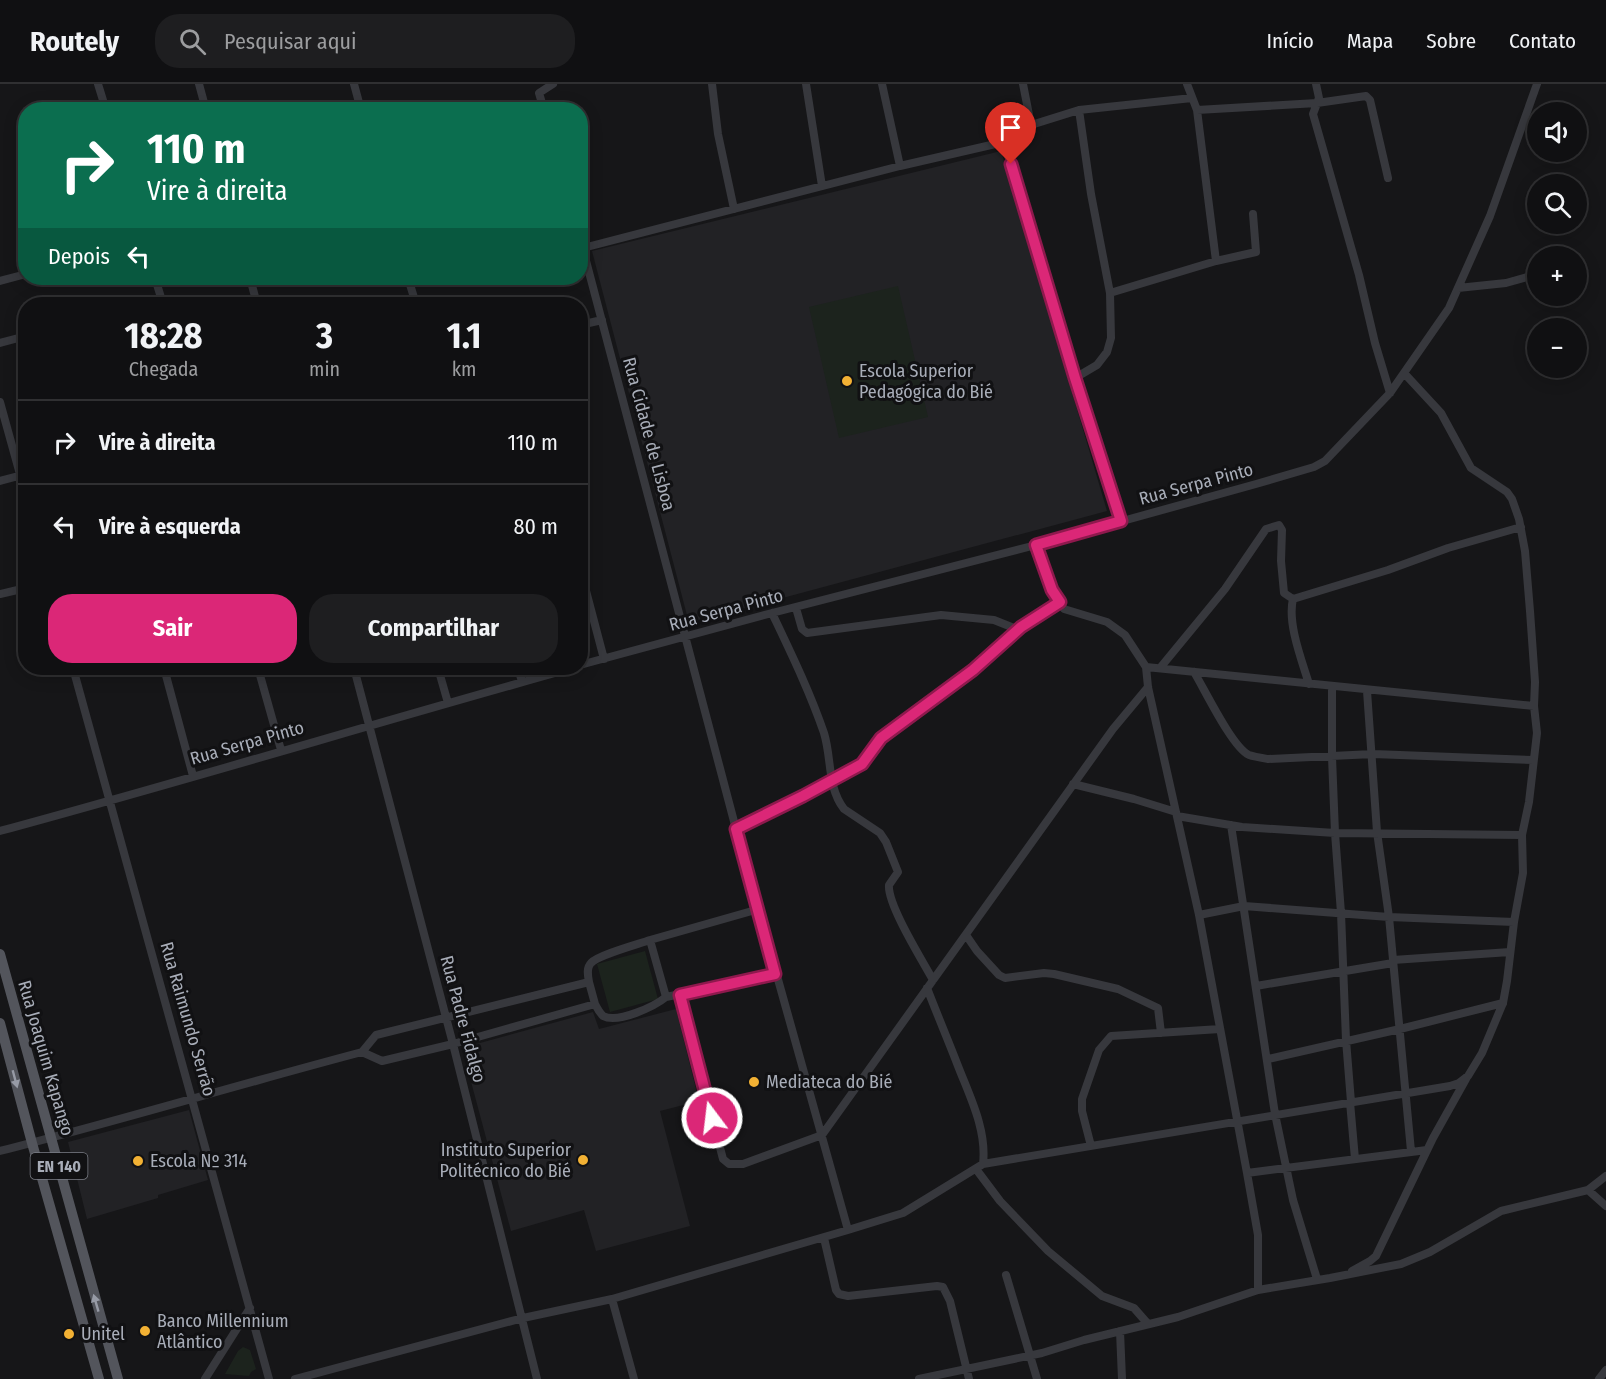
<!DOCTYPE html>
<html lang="pt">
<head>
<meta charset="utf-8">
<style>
  body { margin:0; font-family:"Fira Sans Condensed",sans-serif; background:#1e1e20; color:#f1f3f6; height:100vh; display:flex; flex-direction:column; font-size:22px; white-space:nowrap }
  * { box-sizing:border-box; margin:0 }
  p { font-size:20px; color:#9c9d9f }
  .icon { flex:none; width:33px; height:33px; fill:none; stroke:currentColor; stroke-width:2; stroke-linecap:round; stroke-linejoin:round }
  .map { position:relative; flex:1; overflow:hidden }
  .drawer { position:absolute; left:18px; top:213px; width:570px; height:378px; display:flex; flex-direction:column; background:#101012; border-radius:24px; box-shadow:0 3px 15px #0003,0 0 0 2px #303032 }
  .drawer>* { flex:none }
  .banner { position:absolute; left:18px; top:18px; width:570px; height:183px; border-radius:24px; box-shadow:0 3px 15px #0003,0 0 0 2px #303032; background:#0b6e4f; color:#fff; overflow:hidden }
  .controls { position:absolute; left:1527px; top:18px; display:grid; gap:12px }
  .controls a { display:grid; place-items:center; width:60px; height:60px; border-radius:50%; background:#101012; box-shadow:0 3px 15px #0003,0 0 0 2px #303032; font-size:30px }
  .pin { position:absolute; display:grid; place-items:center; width:51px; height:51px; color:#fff; margin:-62px -26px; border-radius:50% 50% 50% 0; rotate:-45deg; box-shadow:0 0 6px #0007 }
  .pin .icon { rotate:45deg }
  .me { position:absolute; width:66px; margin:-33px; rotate:345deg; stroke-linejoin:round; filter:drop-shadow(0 0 4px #0008) }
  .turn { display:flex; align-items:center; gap:21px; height:126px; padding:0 30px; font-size:27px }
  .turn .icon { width:78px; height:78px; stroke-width:2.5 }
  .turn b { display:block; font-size:42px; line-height:51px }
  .then { display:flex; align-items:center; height:57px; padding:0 30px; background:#0003; gap:12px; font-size:22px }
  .eta { display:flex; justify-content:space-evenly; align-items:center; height:102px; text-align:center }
  .eta b { font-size:36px; font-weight:700; line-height:42px }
  .button { display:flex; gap:12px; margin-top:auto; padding:12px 30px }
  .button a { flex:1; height:69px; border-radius:24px; background:#db2777; color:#fff; font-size:24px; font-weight:700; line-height:69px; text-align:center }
  .button a+a { background:#1e1e20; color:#f1f3f6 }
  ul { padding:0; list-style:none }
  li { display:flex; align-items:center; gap:18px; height:84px; padding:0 30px; border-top:2px solid #303032 }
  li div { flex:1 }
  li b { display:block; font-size:22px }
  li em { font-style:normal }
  header { display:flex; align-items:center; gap:36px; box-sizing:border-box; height:84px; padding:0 30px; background:#101012; border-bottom:2px solid #303032 }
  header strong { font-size:28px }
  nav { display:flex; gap:33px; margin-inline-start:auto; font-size:21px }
  .search { width:420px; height:54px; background:#1e1e20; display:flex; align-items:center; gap:15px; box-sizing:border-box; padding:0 21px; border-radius:24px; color:#9c9d9f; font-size:22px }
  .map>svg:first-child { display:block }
</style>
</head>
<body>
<header>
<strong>Routely</strong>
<div class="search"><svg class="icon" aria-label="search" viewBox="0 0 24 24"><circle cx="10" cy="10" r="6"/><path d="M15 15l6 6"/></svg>Pesquisar aqui</div>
<nav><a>Início</a><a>Mapa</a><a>Sobre</a><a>Contato</a></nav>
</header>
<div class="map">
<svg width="1606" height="1295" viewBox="0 0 1606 1295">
  <rect width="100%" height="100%" fill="#161618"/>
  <!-- built -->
  <path fill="#222225" d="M1001,67L1107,427L689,539L592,167Z
    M676,925L699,1017L660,1027L690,1142L596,1167L584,1126L511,1147L462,964L593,928L599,945Z
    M189,1026L208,1096L158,1111V1114L87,1135L68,1058Z"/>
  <!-- green -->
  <path fill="#1c231d" d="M898,202L928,333L839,354L809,223Z
    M645,867L658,915L610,928L597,880Z
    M243,1263L250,1266L256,1285L251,1288L249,1292L225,1290L238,1267Z"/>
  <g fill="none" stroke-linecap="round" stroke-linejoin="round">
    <!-- minor -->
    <path stroke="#37383d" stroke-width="8" d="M98,0L106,26
      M199,0L206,26
      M354,0L361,26
      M712,0L718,50L734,125
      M806,0L822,102
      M882,0L900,82
      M1023,0L1031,41
      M1187,0L1197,26L1216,177
      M1316,0L1319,14L1313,30L1359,191L1375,259L1390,309
      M544,26L539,9L553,0
      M1197,26L1317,19L1366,12L1370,16L1388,94
      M1004,58L1075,294L1121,437
      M580,154L736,745L848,1146
      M583,164L900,82L1004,58L1031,41L1079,26L1192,14
      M155,194L163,220
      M250,194L257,220
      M408,194L416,220
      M0,197L26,190
      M1458,204L1506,199L1538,190
      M1110,209L1216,177L1256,168L1253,130
      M580,241L602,236
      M0,259L26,252
      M1075,294L1097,281L1107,268L1111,254L1110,209L1091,110L1079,26
      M0,318L26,412
      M0,397L26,390
      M1036,461L1052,505L1064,525L1107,538L1125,551L1146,583L1148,603L1199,831L1247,1089L1258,1151V1206
      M580,484L604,575
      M0,510L26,504
      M1293,515L1388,486L1448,464L1521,443
      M1293,515C1287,539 1302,577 1309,600
      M796,524L802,545L807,549L941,531L994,536L1019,546
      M772,529C791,569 810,608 824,649C832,675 827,703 844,725L880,749L886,758L898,788L889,801C887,820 922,876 933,896
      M580,581L772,529L1036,461L1256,400L1314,383L1325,377L1390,309L1449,224L1490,132L1537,0
      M1146,583L1534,622
      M73,584L269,1295
      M164,584L193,692
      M258,584L281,666
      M354,584L453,960L537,1295
      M438,584L448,619
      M518,584L522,598
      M1160,584L1225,505L1266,445L1279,441L1282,446L1281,477L1284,509L1293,515
      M1194,588C1205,606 1232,663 1249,671C1255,673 1262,674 1268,675L1373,670L1533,676
      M1332,603V673L1335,749L1341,829L1346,956L1351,1018
      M1367,607L1377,748L1389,833L1411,1067
      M1073,700L1134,715L1176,728
      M1177,732L1242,743L1335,749L1522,751
      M1231,741L1275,1030L1293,1116L1317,1195
      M736,745L803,713L863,679L881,654L973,586L1021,543L1060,518
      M0,747C192,695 382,637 573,584
      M1199,831L1244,822L1389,833L1514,838
      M966,851L977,867L999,891L1005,894L1044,889L1054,890L1118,905L1158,924L1161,949
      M650,856L666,913C655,922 618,940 603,932C600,929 597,924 595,920L453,960L382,977L362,968L376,951L589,898C588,892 586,884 591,879C598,871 639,860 650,856Z
      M650,856L759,825
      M1393,876L1510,868
      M589,898L595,920
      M1256,902L1393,879
      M680,911L723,1075L729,1080H743L822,1051L1113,645L1148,603
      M666,913L775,890
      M1268,975L1400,945L1503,919
      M1350,1018L1355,1075
      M1091,1062L1082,1027V1015L1099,966L1111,952L1220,945
      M0,1067C121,1036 241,1000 362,968
      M983,1080L1450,1002L1459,999L1468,992L1482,969L1503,919L1507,897L1514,838L1523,789L1522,751L1529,718L1537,649L1534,622L1535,598L1530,527L1525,467L1519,435L1512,415L1507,408L1471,384L1441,329L1404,289
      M976,1085L1000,1117L1048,1167L1102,1212L1134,1224L1148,1240
      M1247,1089L1427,1066
      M1588,1106L1606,1122
      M824,1154L836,1206L839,1210L848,1212L937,1202L943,1203L950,1217L969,1295
      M1352,1187L1370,1177L1376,1172L1433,1054L1466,995
      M1006,1191L1037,1295
      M612,1215L634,1295
      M1120,1247L1122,1295
      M205,1295L250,1224
      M295,1295L523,1234L612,1215L848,1146L903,1129L983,1080C987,1046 970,1013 958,982C948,956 937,930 927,904
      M919,1295L1042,1269L1084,1256L1178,1233L1258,1206L1330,1194L1401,1180L1430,1168L1501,1127L1588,1106L1606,1092
      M1599,1295L1606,1286"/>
    <!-- major -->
    <path stroke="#53555c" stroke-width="10" d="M0,870L118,1295
      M0,939L32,1059L99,1295"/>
  </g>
  <!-- one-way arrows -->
  <defs><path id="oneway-solid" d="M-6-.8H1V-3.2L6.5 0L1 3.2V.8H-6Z" transform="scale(1.5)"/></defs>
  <g fill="#979ba6">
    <use href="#oneway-solid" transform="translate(15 995) rotate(75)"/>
    <use href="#oneway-solid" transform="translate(96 1219) rotate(-106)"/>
  </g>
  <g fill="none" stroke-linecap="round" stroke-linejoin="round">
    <defs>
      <path id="route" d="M712,1034L680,911L775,890L736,745L803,712L862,680L881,654L973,586L1021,543L1060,518L1052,506L1036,461L1121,437L1075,294L1011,80"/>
    </defs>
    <!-- route casing -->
    <use href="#route" stroke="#8e194d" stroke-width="15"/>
    <!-- route -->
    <use href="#route" stroke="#db2777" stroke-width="10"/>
  </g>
  <!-- markers -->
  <g fill="#f2b134" stroke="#111113" stroke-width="2">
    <circle cx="847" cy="297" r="6"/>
    <circle cx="754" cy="998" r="6"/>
    <circle cx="583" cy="1076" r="6"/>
    <circle cx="138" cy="1077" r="6"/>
    <circle cx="145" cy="1247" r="6"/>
    <circle cx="69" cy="1250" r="6"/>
  </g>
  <g text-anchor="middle" stroke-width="6" stroke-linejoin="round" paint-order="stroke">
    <!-- shield labels -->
    <rect fill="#111113" stroke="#7b7e86" stroke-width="1.5" x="30.5" y="1069" width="57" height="26" rx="4.5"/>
    <g font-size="16" font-weight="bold" fill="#a8adb8">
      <text x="59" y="1088">EN 140</text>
    </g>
    <!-- poi labels -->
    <g font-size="18" fill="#a8adb8" stroke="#111113" text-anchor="start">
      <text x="859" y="293">Escola Superior<tspan x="859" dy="21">Pedagógica do Bié</tspan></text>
      <text x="766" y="1004">Mediateca do Bié</text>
      <text x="571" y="1072" text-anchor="end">Instituto Superior<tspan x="571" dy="21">Politécnico do Bié</tspan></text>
      <text x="150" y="1083">Escola Nº 314</text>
      <text x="157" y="1243">Banco Millennium<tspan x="157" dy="21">Atlântico</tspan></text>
      <text x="81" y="1256">Unitel</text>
    </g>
    <!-- street labels -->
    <g font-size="18" fill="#a8adb8" stroke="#111113">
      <text transform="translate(649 350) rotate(75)" y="6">Rua Cidade de Lisboa</text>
      <text transform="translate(1196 400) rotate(-15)" y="6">Rua Serpa Pinto</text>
      <text transform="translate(726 526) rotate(-15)" y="6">Rua Serpa Pinto</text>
      <text transform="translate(247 659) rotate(-16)" y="6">Rua Serpa Pinto</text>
      <text transform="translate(188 935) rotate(74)" y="6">Rua Raimundo Serrão</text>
      <text transform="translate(463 935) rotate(75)" y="6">Rua Padre Fidalgo</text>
      <text transform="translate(46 974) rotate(74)" y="6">Rua Joaquim Kapango</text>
    </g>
  </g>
</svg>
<div class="controls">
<a><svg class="icon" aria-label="sound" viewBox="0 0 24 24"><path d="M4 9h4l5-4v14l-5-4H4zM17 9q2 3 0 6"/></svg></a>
<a><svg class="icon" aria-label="search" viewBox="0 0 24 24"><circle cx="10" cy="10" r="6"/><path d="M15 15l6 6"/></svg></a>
<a>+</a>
<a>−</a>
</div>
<div class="pin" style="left:1011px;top:80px;background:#d93025"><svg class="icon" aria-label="arrive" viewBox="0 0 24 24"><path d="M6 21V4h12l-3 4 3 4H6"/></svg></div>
<svg class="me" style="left:712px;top:1034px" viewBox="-20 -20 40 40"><circle r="17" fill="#db2777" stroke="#fff" stroke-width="3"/><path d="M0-11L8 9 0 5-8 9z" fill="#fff"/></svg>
<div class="banner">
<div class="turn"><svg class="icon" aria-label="right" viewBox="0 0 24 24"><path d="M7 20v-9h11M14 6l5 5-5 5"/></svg><div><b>110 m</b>Vire à direita</div></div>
<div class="then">Depois<svg class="icon" aria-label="left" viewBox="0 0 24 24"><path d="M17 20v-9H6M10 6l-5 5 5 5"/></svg></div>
</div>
<section class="drawer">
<div class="eta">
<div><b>18:28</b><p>Chegada</p></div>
<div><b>3</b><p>min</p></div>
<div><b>1.1</b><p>km</p></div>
</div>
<ul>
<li><svg class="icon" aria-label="right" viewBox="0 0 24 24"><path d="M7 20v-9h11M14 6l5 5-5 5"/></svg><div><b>Vire à direita</b></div><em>110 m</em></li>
<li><svg class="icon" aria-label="left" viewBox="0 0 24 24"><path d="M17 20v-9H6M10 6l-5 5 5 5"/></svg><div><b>Vire à esquerda</b></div><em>80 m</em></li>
</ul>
<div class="button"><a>Sair</a><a>Compartilhar</a></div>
</section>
</div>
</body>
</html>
